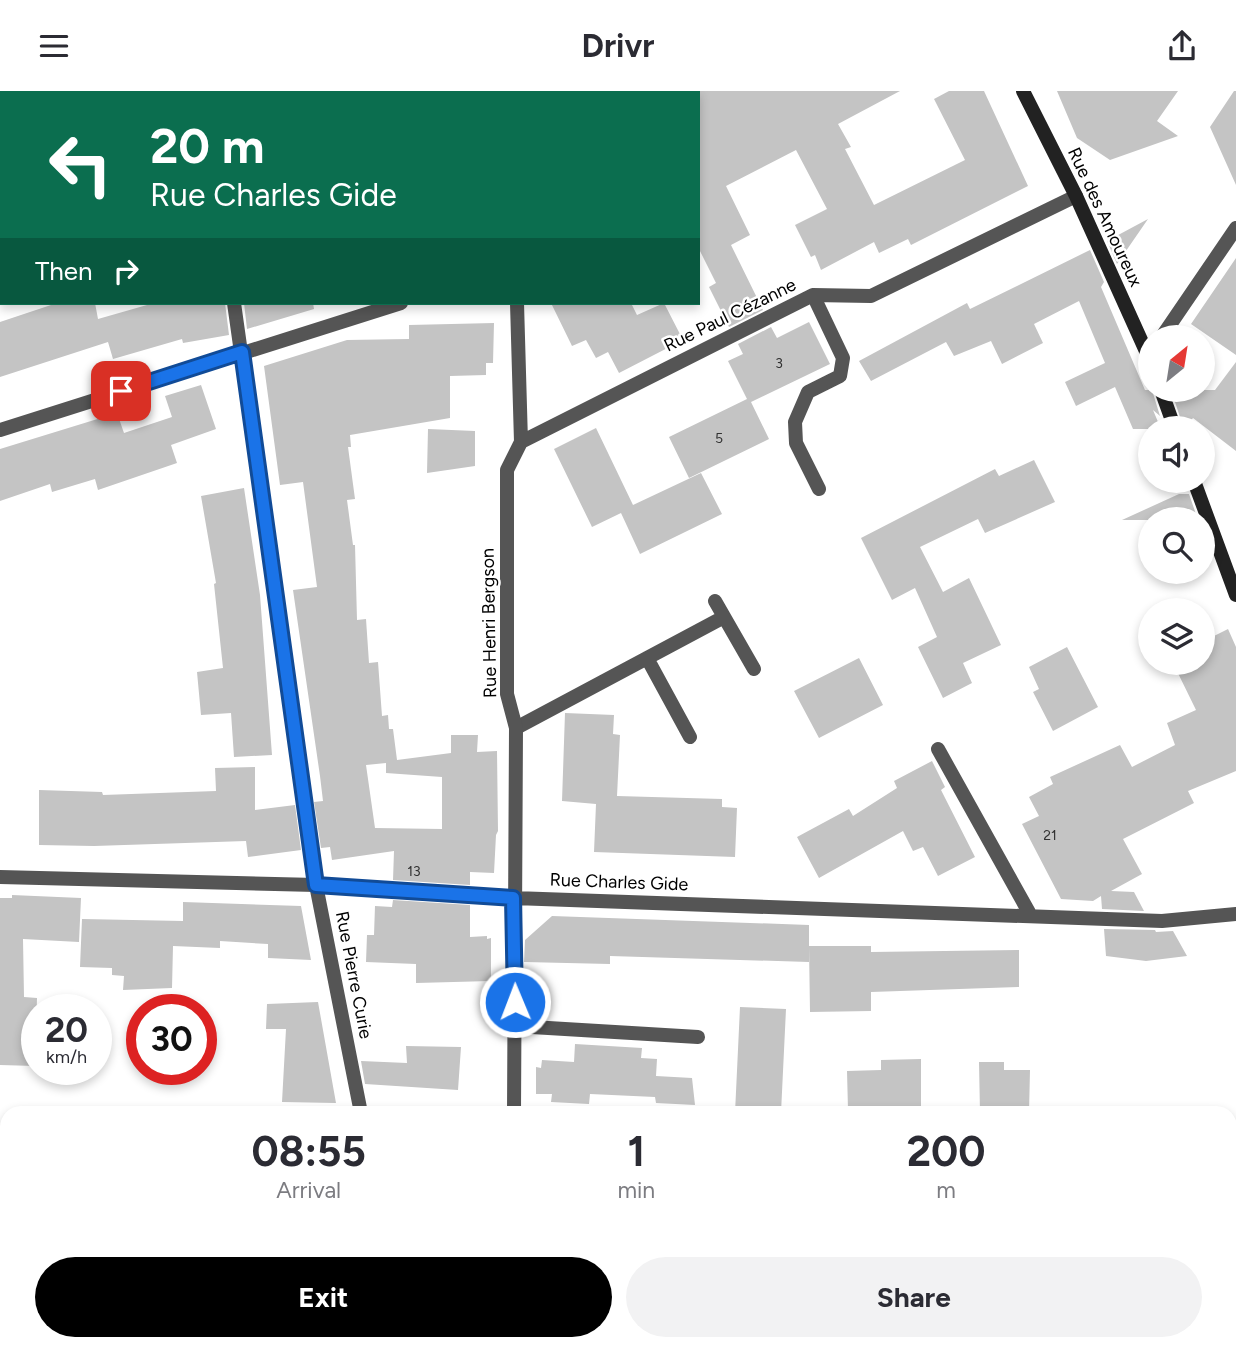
<!DOCTYPE html>
<html lang="en">
<head>
<meta charset="utf-8">
<style>
  body { margin:0; font-family:Figtree,sans-serif; background:#f2f2f3; color:#2b2b33; height:100vh; display:flex; flex-direction:column; font-size:26px; white-space:nowrap }
  * { box-sizing:border-box; margin:0 }
  p { font-size:23px; color:#7c7c81 }
  .icon { flex:none; width:38px; height:38px; fill:none; stroke:currentColor; stroke-width:2; stroke-linecap:round; stroke-linejoin:round }
  .map { position:relative; flex:1; overflow:hidden }
  .side { position:absolute; left:0px; top:1015px; width:1237px; height:245px; display:flex; flex-direction:column; background:#fff; border-radius:21px 21px 0 0; box-shadow:0 4px 10px #0003 }
  .side>* { flex:none }
  .hud { position:absolute; left:0px; top:0px; width:700px; height:214px; box-shadow:0 4px 10px #0003; background:#0b6e4f; color:#fff; overflow:hidden }
  .needle { width:46px; rotate:30deg }
  .controls { position:absolute; left:1138px; top:234px; display:grid; gap:14px }
  .controls a { display:grid; place-items:center; width:77px; height:77px; border-radius:50%; background:#fff; box-shadow:0 4px 10px #0003; font-size:35px }
  .speed { position:absolute; left:21px; top:903px; display:flex; gap:14px; font-size:35px; font-weight:700; text-align:center }
  .speed>* { display:grid; place-content:center; width:91px; height:91px; border-radius:50%; background:#fff; box-shadow:0 4px 10px #0003; line-height:1 }
  .speed small { font-size:18px; font-weight:400 }
  .speed .limit { border:10px solid #d22; background:#fff; color:#111 }
  .pin { position:absolute; display:grid; place-items:center; width:60px; height:60px; color:#fff; margin:-30px; border-radius:14px; box-shadow:0 4px 10px #0006 }
  .me { position:absolute; width:77px; margin:-38px; rotate:359deg; stroke-linejoin:round; filter:drop-shadow(0 0 5px #0008) }
  .turn { display:flex; align-items:center; gap:24px; height:147px; padding:0 35px; font-size:32px }
  .turn .icon { width:91px; height:91px; stroke-width:2.5 }
  .turn b { display:block; font-size:49px; line-height:60px }
  .then { display:flex; align-items:center; height:66px; padding:0 35px; background:#0003; gap:14px; font-size:26px }
  .eta { display:flex; justify-content:space-evenly; align-items:center; height:119px; text-align:center }
  .eta b { font-size:42px; font-weight:700; line-height:49px }
  .primary-button { display:flex; gap:14px; margin-top:auto; padding:14px 35px }
  .primary-button a { flex:1; height:80px; border-radius:42px; background:#000; color:#fff; font-size:28px; font-weight:700; line-height:80px; text-align:center }
  .primary-button a+a { background:#f2f2f3; color:#2b2b33 }
  header { display:flex; justify-content:space-between; align-items:center; height:91px; padding:0 35px; background:#fff; font-size:32px; font-weight:700 }
  .map>svg:first-child { display:block }
</style>
</head>
<body>
<header><svg class="icon" aria-label="menu" viewBox="0 0 24 24"><path d="M4 6h16M4 12h16M4 18h16"/></svg>Drivr<svg class="icon" aria-label="share" viewBox="0 0 24 24"><path d="M12 15V3M7 8l5-5 5 5M5 13v7h14v-7"/></svg></header>
<div class="map">
<svg width="1236" height="1260" viewBox="0 0 1236 1260">
  <rect width="100%" height="100%" fill="#fff"/>
  <!-- building -->
  <path fill="#c4c4c4" fill-rule="evenodd" d="M698,0H900L838,33L851,56L845,58L874,114L965,69L934,8L949,0H984L1028,95L911,154L908,148L879,162L874,151L821,179L815,164L811,166L795,134L827,118L796,59L726,95L750,144L731,154L763,219L729,236L709,196L716,192L698,156Z
    M1057,0H1178L1157,30L1178,45L1110,69L1077,47Z
    M1234,0H1236V94L1210,36Z
    M1148,128L1117,173L1107,150Z
    M1090,159L1104,191L1101,196L1145,299H1152L1160,325L1153,319L1161,338H1133L1115,296L1076,315L1065,291L1105,272L1079,210L1034,233L1043,252L1002,273L991,250L954,265L946,251L871,290L859,270L967,212L970,218Z
    M1236,167V264L1191,233Z
    M57,212H95L98,228L154,212H225L229,244L183,252L182,248L113,268L108,251L0,286V231Z
    M244,212H313L314,218L247,238Z
    M551,212H631L637,224L664,212L683,249L619,282L608,261L596,267L586,249L572,255Z
    M809,231L830,273L751,311L769,348L689,387L669,346L747,308L728,270L743,263L738,253L771,236L777,247Z
    M494,232L493,272H486V284L450,285V327L350,344L351,356H348L355,408L347,409L353,454H355L357,529L366,528L369,572L378,571L382,625L388,624L389,638H393L397,669L451,662V644H478L477,661L497,660L498,740L496,744L494,782L470,781V794L393,789L394,760L332,769L330,756L321,757L314,711L323,710L320,685L293,499L317,496L303,391L280,394L264,275L347,249L409,248V234ZM386,672V682L442,686V738L375,737L366,674Z
    M1236,271V360L1193,327L1184,338L1171,299H1215Z
    M201,294L216,338L171,354L177,372L98,399L95,388L52,401L50,393L0,410V358L117,322L124,342L172,326L165,305Z
    M596,337L633,414L701,382L722,423L640,463L621,422L592,436L554,358Z
    M428,338L475,340V375L427,382Z
    M1034,369L1055,411L985,442L978,428L920,456L943,501L969,487L1001,554L963,572L972,592L943,607L918,556L937,546L915,497L892,509L861,447L995,378L999,385Z
    M244,397L260,504L272,664L234,666L231,622L201,624L197,581L223,577L214,493L216,492L201,405Z
    M1179,403H1189L1198,429H1122Z
    M1228,538L1236,556V680L1188,700L1194,712L1123,748L1142,783L1111,800L1134,801L1144,820L1102,818L1101,805L1093,810L1061,808L1022,733L1039,725L1029,706L1053,693L1050,686L1120,654L1132,676L1175,654L1167,632L1196,619L1173,572H1202V551Z
    M1067,556L1098,616L1053,640L1033,601L1039,598L1029,576Z
    M859,567L883,614L819,647L794,600Z
    M565,622L614,624L613,643L620,644L617,705L722,708V716L737,717L735,766L594,761L596,713L562,710Z
    M932,670L945,696L941,699L975,766L938,785L923,756L913,760L903,740L819,787L797,746L849,718L853,725L897,697L894,690Z
    M255,676V719L295,714L301,759L248,766L246,750L94,755L39,754V699L102,701L103,704L216,700L215,677Z
    M12,804L81,807L79,851L23,848L24,906L37,907L35,975L0,974V807H12Z
    M393,809L470,814V846L487,845V848L491,847V890L416,892V873L366,871L367,844H374L375,815L392,816Z
    M183,811L301,815L311,869L268,867V853L220,850V857L173,855L172,897L123,899L124,885L112,884V877L80,876L82,828L183,830Z
    M552,825L809,834V855H871V861L1019,859V896L871,901V920L810,921L809,856V871L610,865V873L524,871L525,849Z
    M1104,838L1155,839L1156,841L1173,840L1187,865L1146,870L1106,865Z
    M318,911L336,1012L282,1011L286,938H266L267,913Z
    M740,916L786,918L781,1022H735Z
    M575,953L642,957L641,967L657,968L656,985L692,987L695,1014L656,1012L655,1006L590,1003L589,1013L551,1011L552,1003H536V976L541,977L542,969L574,971Z
    M406,955L461,956L458,999L365,993L361,970L407,972Z
    M921,968V1017L848,1019L847,980L881,979V969Z
    M979,971H1004V979H1030L1029,1022H980Z"/>
  <g fill="none" stroke-linecap="round" stroke-linejoin="round">
    <!-- lane -->
    <path stroke="#555" stroke-width="14" d="M715,510L754,578
      M647,567L690,646
      M516,637L724,526"/>
    <!-- street -->
    <path stroke="#555" stroke-width="14" d="M202,0V2
      M506,0V2
      M813,204L843,267L840,285L808,301L795,331L796,352L819,398
      M234,212L316,794L361,1022
      M1161,247L1236,137
      M0,339L401,212
      M521,351L813,204L871,205L1076,105
      M938,658L1031,825
      M0,786L316,794L514,807L1162,830L1236,823
      M515,935L698,946
      M514,1022L516,637L507,603V379L521,351L517,212
      M1230,1217H1236
      M671,1253L673,1260
      M505,1260V1253"/>
    <!-- secondary -->
    <path stroke="#222" stroke-width="14" d="M1023,0L1076,105L1150,269
      M1161,299L1175,338
      M1194,390L1236,504
      M0,1057L7,1079
      M60,1253L62,1260"/>
  </g>
  <g fill="none" stroke-linecap="round" stroke-linejoin="round">
    <defs>
      <path id="route" d="M121,300L242,261L316,794L513,807L515,911"/>
    </defs>
    <!-- route casing -->
    <use href="#route" stroke="#114b97" stroke-width="18"/>
    <!-- route -->
    <use href="#route" stroke="#1a73e8" stroke-width="12"/>
  </g>
  <g text-anchor="middle" stroke-width="5" stroke-linejoin="round" paint-order="stroke">
    <!-- number labels -->
    <g font-size="14" fill="#313131">
      <text x="779" y="277">3</text>
      <text x="719" y="352">5</text>
      <text x="1050" y="749">21</text>
      <text x="414" y="785">13</text>
    </g>
    <!-- street labels -->
    <g font-size="18" fill="#000" stroke="#fff">
      <text transform="translate(1105 126) rotate(65)" y="6">Rue des Amoureux</text>
      <text transform="translate(730 224) rotate(-26)" y="6">Rue Paul Cézanne</text>
      <text transform="translate(489 532) rotate(-91)" y="6">Rue Henri Bergson</text>
      <text transform="translate(619 791) rotate(2)" y="6">Rue Charles Gide</text>
      <text transform="translate(354 884) rotate(79)" y="6">Rue Pierre Curie</text>
    </g>
  </g>
</svg>
<div class="controls">
<a><svg class="needle" viewBox="-14 -14 28 28"><path d="M0-13l5 13h-10z" fill="#e53935"/><path d="M0 13l5-13h-10z" fill="#7c7c81"/></svg></a>
<a><svg class="icon" aria-label="sound" viewBox="0 0 24 24"><path d="M4 9h4l5-4v14l-5-4H4zM17 9q2 3 0 6"/></svg></a>
<a><svg class="icon" aria-label="search" viewBox="0 0 24 24"><circle cx="10" cy="10" r="6"/><path d="M15 15l6 6"/></svg></a>
<a><svg class="icon" aria-label="layers" viewBox="0 0 24 24"><path d="M12 4l9 5-9 5-9-5zM3 14l9 5 9-5"/></svg></a>
</div>
<div class="speed"><div>20<small>km/h</small></div><div class="limit">30</div></div>
<div class="pin" style="left:121px;top:300px;background:#d93025"><svg class="icon" aria-label="arrive" viewBox="0 0 24 24"><path d="M6 21V4h12l-3 4 3 4H6"/></svg></div>
<svg class="me" style="left:515px;top:911px" viewBox="-20 -20 40 40"><circle r="17" fill="#1a73e8" stroke="#fff" stroke-width="3"/><path d="M0-11L8 9 0 5-8 9z" fill="#fff"/></svg>
<div class="hud">
<div class="turn"><svg class="icon" aria-label="left" viewBox="0 0 24 24"><path d="M17 20v-9H6M10 6l-5 5 5 5"/></svg><div><b>20 m</b>Rue Charles Gide</div></div>
<div class="then">Then<svg class="icon" aria-label="right" viewBox="0 0 24 24"><path d="M7 20v-9h11M14 6l5 5-5 5"/></svg></div>
</div>
<section class="side">
<div class="eta">
<div><b>08:55</b><p>Arrival</p></div>
<div><b>1</b><p>min</p></div>
<div><b>200</b><p>m</p></div>
</div>
<div class="primary-button"><a>Exit</a><a>Share</a></div>
</section>
</div>
</body>
</html>
